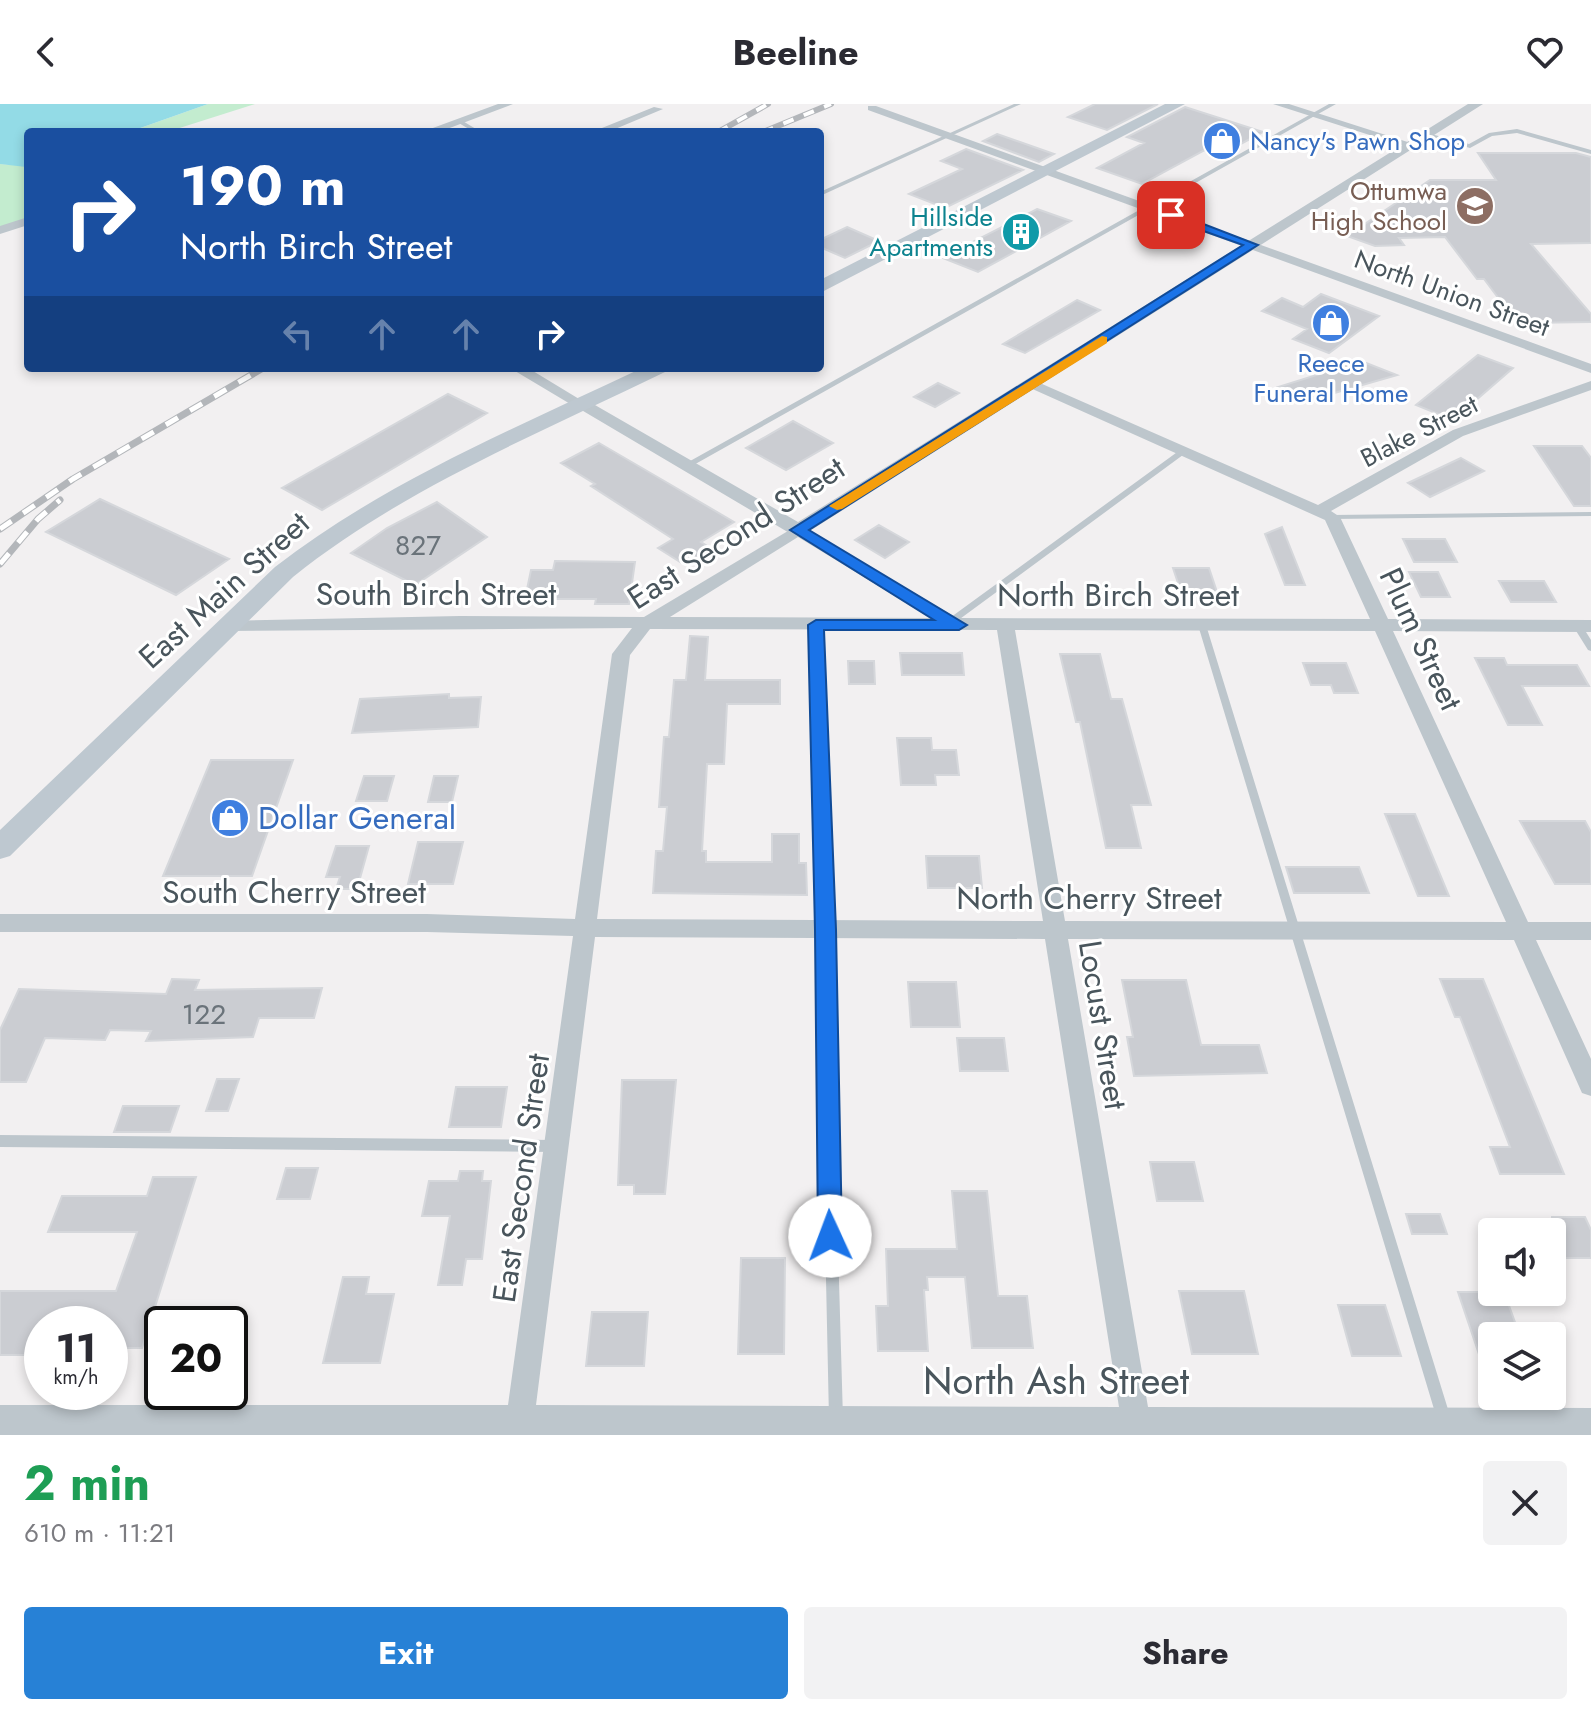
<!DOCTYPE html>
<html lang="en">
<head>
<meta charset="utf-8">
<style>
  body { margin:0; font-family:Jost,sans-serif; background:#f2f2f3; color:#2b2b33; height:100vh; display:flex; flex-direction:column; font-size:30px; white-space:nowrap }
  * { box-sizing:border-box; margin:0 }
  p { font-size:26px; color:#7c7c81 }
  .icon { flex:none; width:44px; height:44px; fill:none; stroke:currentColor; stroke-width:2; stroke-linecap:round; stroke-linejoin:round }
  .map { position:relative; height:1331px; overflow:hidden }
  .side { display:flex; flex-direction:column; background:#fff; flex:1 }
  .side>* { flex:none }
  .guide { position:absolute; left:24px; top:24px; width:800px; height:244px; border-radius:8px; box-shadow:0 4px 12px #0003; background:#1a4fa0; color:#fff; overflow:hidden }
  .buttons { position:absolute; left:1478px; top:1114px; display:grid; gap:16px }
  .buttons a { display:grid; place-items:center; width:88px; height:88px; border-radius:8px; background:#fff; box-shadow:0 4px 12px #0003; font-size:40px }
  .speed { position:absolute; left:24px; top:1202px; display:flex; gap:16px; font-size:40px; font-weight:700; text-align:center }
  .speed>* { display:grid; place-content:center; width:104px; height:104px; border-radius:50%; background:#fff; box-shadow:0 4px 12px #0003; line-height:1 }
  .speed small { font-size:20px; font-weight:400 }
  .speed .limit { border:4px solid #111; border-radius:12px; background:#fff; color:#111 }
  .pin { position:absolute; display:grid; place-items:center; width:68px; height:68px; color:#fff; margin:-34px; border-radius:16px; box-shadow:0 4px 12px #0006 }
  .me { position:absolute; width:88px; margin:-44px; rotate:358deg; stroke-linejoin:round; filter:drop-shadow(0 0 6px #0008) }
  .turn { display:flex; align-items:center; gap:28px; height:168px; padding:0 24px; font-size:36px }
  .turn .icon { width:104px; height:104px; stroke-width:2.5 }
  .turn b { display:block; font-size:56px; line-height:68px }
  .lanes { display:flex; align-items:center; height:76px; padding:0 24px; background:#0003; justify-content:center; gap:40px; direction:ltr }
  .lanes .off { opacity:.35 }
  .round { display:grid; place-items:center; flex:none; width:84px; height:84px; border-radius:8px; background:#f2f2f3 }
  .summary { display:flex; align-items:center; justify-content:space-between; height:136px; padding:0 24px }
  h1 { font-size:48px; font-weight:700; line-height:60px; color:#1e9e55 }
  .primary-button { display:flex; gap:16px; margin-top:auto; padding:16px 24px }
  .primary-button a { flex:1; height:92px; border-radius:8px; background:#2781d6; color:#fff; font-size:32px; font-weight:700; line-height:92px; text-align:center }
  .primary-button a+a { background:#f2f2f3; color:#2b2b33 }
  header { display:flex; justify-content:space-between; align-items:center; height:104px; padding:0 24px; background:#fff; font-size:36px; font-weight:700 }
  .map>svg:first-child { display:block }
</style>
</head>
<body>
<header><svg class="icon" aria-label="back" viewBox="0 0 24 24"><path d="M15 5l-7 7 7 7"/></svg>Beeline<svg class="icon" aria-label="heart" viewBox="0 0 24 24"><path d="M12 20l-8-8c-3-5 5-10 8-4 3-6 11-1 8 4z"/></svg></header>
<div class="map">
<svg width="1591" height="1331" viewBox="0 0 1591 1331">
  <rect width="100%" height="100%" fill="#f2f0f1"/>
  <!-- green -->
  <path fill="#c3eccf" d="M208,0H255L167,28H129Z
    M0,60L28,62V117L0,126Z"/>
  <!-- water -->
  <path fill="#93dbe6" d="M0,0H208L129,28H28L26,63L0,60Z"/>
  <!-- building -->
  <path fill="#cbcdd2" stroke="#d5d7db" stroke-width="2" d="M1095,0H1158L1107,26L1068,13Z
    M1185,3L1263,28L1228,47L1212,42L1142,80L1097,64L1144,39L1127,33Z
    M997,30L1054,50L1039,58L983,37Z
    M966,45L1023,66L945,104L909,90L962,65L941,57Z
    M1478,49H1576L1591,53V139L1531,140L1591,210V218L1517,219L1484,175H1477L1445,133L1399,134L1404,141L1375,142L1347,132L1430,76H1496Z
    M1037,105L1071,117L978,168L938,152L962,139L967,141Z
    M847,123L879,137L845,154L820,143V136Z
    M1321,190L1379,212L1329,249L1293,235L1307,225L1262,207L1282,194L1303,203Z
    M1077,196L1100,206L1025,249L1003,240Z
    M1478,251L1513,264L1453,316L1416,301Z
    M1361,257L1397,271L1300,299L1278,283Z
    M938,279L959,289L935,303L914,293Z
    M448,290L487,309L322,406L282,384Z
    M793,317L833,339L786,366L746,344Z
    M599,339L666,378L734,418L701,438L712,445L685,461L658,444L673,435L591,382L595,380L561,359Z
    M1534,342H1582L1591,354V402H1574Z
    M1461,354L1484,367L1430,393L1408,379Z
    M100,395L229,455L176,491L46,428Z
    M437,398L487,433L415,481L351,449L387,424Z
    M879,421L909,438L885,454L855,436Z
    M1282,423L1305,481H1285L1265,430Z
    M1403,435H1445L1457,458H1414Z
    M555,457L635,458L629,500H595L596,495H525L531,466H553Z
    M1173,464H1209L1217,488H1181Z
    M1409,468H1438L1450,493H1421Z
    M1499,477H1544L1556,498H1511Z
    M690,532L708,533L705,576H780V600H727L724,660H707L702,747H706V758H772V730H799V759H806L807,791L653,789L656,747H663L667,703H659L664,633H669L674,576H686Z
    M900,549H962L964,571H902Z
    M1060,550H1100L1111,595H1122L1151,701H1131L1141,744H1106L1080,618H1076Z
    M1475,554H1504L1507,561H1577L1589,582H1522L1542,621H1508Z
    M848,557H874L875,580H849Z
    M1303,559H1346L1358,589H1334L1331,581H1311Z
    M449,590V594L481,593L478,623L352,629L360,595Z
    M897,634H931L932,646H956L959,671H935L936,681H901Z
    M211,656H293L252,772H163Z
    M364,672H394L387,697H356Z
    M434,672H458L452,698H428Z
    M1385,710H1415L1449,792H1418Z
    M1520,717H1585L1591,728V780H1555Z
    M418,738H463L453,780H408Z
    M336,742H369L357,785H336L340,773H326Z
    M926,752H979L982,784H928Z
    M1286,763H1359L1369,789H1294Z
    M172,875L199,876L195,886L322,884L314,914H259L253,933L146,937L151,927L110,926L105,936L45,934L26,978H0V926L19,885L166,890Z
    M1440,875H1483L1564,1070H1500L1490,1043H1510L1460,913H1455Z
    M1122,876H1186L1201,941H1259L1267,969L1134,972L1127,933H1133Z
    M908,878H956L960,923H911Z
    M957,934H1004L1008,967H960Z
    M217,975H239L228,1007H206Z
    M622,976H676L665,1090H634V1081H618Z
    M456,983H507L501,1023H449Z
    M123,1002H179L170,1028H114Z
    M1150,1058H1194L1203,1097H1157Z
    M286,1064H318L310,1095H277Z
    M460,1067H483L482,1077H491L482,1155H466L462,1181H438L450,1112H422L429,1077H458Z
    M153,1073H196L142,1244H110V1220H42V1251H0V1187H116L137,1128H48L62,1092H147Z
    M952,1087H987L998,1192H1027L1033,1244H972L965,1173H927L928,1186H924L928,1247H878L876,1202H888L886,1145H957Z
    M1406,1110H1440L1447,1130H1412Z
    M1552,1113H1585L1591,1126V1154H1552Z
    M741,1154H785L784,1250H738Z
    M343,1173H369L366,1190H394L380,1259H323Z
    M1179,1187H1244L1258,1250H1192Z
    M1458,1188H1504L1520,1232H1492V1277H1488Z
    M1338,1201H1385L1401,1252H1352Z
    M592,1208H648L644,1262H586Z"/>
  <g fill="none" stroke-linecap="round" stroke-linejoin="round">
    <!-- service -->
    <path fill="#bdc6cc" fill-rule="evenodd" d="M1014,0H1021L820,92V88Z
      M1329,0H1336L690,363H687L683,361Z
      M457,16H461L481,28H474L457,18Z
      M1517,25L1591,46V50L1517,29L1492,32L1470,44L1424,31L1427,29L1469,40L1489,29Z
      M1180,346H1183L1187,348L953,520H947L946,518L947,516Z
      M1591,408V412L1332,415L1328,413L1332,411Z
      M816,518L820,521L843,1315L841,1320L836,1322L831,1320L829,1315L812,521Z
      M1202,518L1206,521L1451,1315L1449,1320L1444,1322L1439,1320L1437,1315L1198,521Z
      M1578,519L1581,520L1591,536V547L1588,546L1573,522Z
      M0,1031L555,1036L559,1038L561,1042L559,1046L555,1048L0,1043Z"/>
    <!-- minor -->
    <path fill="#bdc6cc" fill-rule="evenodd" d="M498,0H513L439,28H422Z
      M1273,0H1289L1417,41L1407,43Z
      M868,2H876L1591,260V269L868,6Z
      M654,3L663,5L608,28H592Z
      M28,113V121L0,130V122Z
      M510,264H528L589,301L582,305L577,304Z
      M1033,276L1318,401L1453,326L1591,277V286L1463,332L1331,407L1340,413L1388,515L1591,516V528L1393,527L1528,818H1591V836H1536L1591,955V992L1582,989L1514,836L1068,835L1148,1303L1591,1304V1331H0V1301H508L573,832L427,828H0V810H427L575,815L612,550L632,524L228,527L219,521L222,517L460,512L644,513L798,421L957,514L1370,515L1325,416L1028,283L1026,280ZM798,433L931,514L670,513ZM650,525L997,526L1043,817L597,815L630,551ZM1015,526L1375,527L1506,818L1065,817ZM595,833L1045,835L1119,1303L536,1301Z"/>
    <!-- tertiary -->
    <path fill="#bdc6cc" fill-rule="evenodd" d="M1468,0H1483L805,430H791L573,301L582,296L588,297L798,418Z"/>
    <!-- secondary -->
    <path fill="#bec8d0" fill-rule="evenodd" d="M1165,0H1185L820,189V176Z
      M642,264H668L665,268C538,330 404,384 293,473L10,752L0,755V726L275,463C386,377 516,324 642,264Z"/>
    <defs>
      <path id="rail-far1" d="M718,28L768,0
        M763,28L831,0"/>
      <path id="rail" d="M0,425L73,375L263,264
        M0,460L38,415L60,396"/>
    </defs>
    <!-- rail-far1 casing -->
    <use href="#rail-far1" stroke="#b3b6ba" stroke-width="6"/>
    <!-- rail casing -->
    <use href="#rail" stroke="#b3b6ba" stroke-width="7"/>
    <!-- rail-far1 -->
    <use href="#rail-far1" stroke="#fff" stroke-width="4" stroke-dasharray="11" stroke-linecap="butt"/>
    <!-- rail -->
    <use href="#rail" stroke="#fff" stroke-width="5" stroke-dasharray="14" stroke-linecap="butt"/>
  </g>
  <!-- route -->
  <path fill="#1a73e8" stroke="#114b97" stroke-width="2" d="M1167,109H1175L1258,141L809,426L967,521L959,526H824L836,826L842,1132L839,1140L830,1143L821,1140L818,1132L815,826L808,521L816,516H934L790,426L1243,141L1167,114Z"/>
  <!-- slow -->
  <path fill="#f59e0b" d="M1102,232L1107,233V239L842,405L837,406L829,402Z"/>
  <!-- icons -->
  <defs>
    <symbol id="shop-disc" viewBox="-11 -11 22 22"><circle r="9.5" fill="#3f7fe0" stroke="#fff"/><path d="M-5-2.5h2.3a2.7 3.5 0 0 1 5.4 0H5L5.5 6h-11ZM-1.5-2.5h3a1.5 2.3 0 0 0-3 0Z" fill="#fff"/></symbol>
    <symbol id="school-disc" viewBox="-11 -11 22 22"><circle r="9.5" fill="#8d6e63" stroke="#fff"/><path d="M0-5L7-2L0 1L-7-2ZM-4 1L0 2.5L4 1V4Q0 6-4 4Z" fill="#fff"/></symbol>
    <symbol id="building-disc" viewBox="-11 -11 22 22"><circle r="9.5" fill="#0f9aa8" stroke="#fff"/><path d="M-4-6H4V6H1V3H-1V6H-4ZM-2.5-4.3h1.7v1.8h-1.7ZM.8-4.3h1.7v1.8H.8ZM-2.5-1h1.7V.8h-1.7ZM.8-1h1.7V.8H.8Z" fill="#fff"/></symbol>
  </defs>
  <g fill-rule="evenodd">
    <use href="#shop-disc" x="1200" y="15" width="44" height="44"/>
    <use href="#school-disc" x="1453" y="80" width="44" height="44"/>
    <use href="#building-disc" x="999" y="106" width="44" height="44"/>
    <use href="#shop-disc" x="1309" y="197" width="44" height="44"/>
    <use href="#shop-disc" x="208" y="692" width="44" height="44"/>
  </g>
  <g text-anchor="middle" stroke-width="6" stroke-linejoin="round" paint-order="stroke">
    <!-- far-shop labels -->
    <g font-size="26" fill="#366cbe" stroke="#fff" text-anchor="start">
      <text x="1250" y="46">Nancy's Pawn Shop</text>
      <text x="1331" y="268" text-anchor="middle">Reece<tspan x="1331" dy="30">Funeral Home</tspan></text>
    </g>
    <!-- far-education labels -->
    <g font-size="26" fill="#785e54" stroke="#fff" text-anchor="end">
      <text x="1447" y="96">Ottumwa<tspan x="1447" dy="30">High School</tspan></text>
    </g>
    <!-- far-culture labels -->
    <g font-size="26" fill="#0d838f" stroke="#fff" text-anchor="end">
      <text x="993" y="122">Hillside<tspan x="993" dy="30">Apartments</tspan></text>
    </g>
    <!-- far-street labels -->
    <g font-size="26" fill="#49555c" stroke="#fff">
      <text transform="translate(1452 189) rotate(20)" y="9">North Union Street</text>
      <text transform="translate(1419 327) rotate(-27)" y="9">Blake Street</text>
    </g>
    <!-- number labels -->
    <g font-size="28" fill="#6a737a">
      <text x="418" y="451">827</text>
      <text x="204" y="920">122</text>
    </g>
    <!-- street labels -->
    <g font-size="32" fill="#49555c" stroke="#fff">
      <text transform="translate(736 429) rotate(-33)" y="11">East Second Street</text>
      <text transform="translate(224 486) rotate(-42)" y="11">East Main Street</text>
      <text x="436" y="501">South Birch Street</text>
      <text x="1118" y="502">North Birch Street</text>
      <text transform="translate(1421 535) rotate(65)" y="11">Plum Street</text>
      <text x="294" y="799">South Cherry Street</text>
      <text x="1089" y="805">North Cherry Street</text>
      <text transform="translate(1103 921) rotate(81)" y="11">Locust Street</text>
      <text transform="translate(521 1074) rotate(-82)" y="11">East Second Street</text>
    </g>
    <!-- shop labels -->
    <g font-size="32" fill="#366cbe" stroke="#fff" text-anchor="start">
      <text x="258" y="725">Dollar General</text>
    </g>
    <!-- near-street labels -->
    <g font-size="38" fill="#49555c" stroke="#fff">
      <text x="1056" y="1290">North Ash Street</text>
    </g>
  </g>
</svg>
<div class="buttons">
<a><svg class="icon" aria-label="sound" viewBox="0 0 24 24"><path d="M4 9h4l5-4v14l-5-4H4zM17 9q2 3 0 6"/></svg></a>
<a><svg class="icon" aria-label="layers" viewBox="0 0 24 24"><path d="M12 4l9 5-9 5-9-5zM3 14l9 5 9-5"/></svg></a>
</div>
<div class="speed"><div>11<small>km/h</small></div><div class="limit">20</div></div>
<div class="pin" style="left:1171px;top:111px;background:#d93025"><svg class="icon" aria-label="arrive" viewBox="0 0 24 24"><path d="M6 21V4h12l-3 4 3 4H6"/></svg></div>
<svg class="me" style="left:830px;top:1132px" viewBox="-20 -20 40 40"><circle r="19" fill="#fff"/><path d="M0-13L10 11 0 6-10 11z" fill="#1a73e8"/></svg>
<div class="guide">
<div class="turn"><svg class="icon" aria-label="right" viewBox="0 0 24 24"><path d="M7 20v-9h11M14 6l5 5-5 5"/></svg><div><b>190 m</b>North Birch Street</div></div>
<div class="lanes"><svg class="icon off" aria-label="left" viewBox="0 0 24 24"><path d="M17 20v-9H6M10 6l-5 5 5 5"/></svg><svg class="icon off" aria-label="ahead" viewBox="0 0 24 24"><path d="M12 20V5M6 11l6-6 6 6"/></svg><svg class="icon off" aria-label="ahead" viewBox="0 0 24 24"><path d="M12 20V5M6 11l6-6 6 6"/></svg><svg class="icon" aria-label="right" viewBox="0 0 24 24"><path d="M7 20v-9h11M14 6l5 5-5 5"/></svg></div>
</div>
</div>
<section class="side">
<div class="summary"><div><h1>2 min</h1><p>610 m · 11:21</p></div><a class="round"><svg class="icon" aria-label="close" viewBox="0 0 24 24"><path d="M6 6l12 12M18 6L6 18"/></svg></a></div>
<div class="primary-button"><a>Exit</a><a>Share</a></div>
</section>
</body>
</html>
